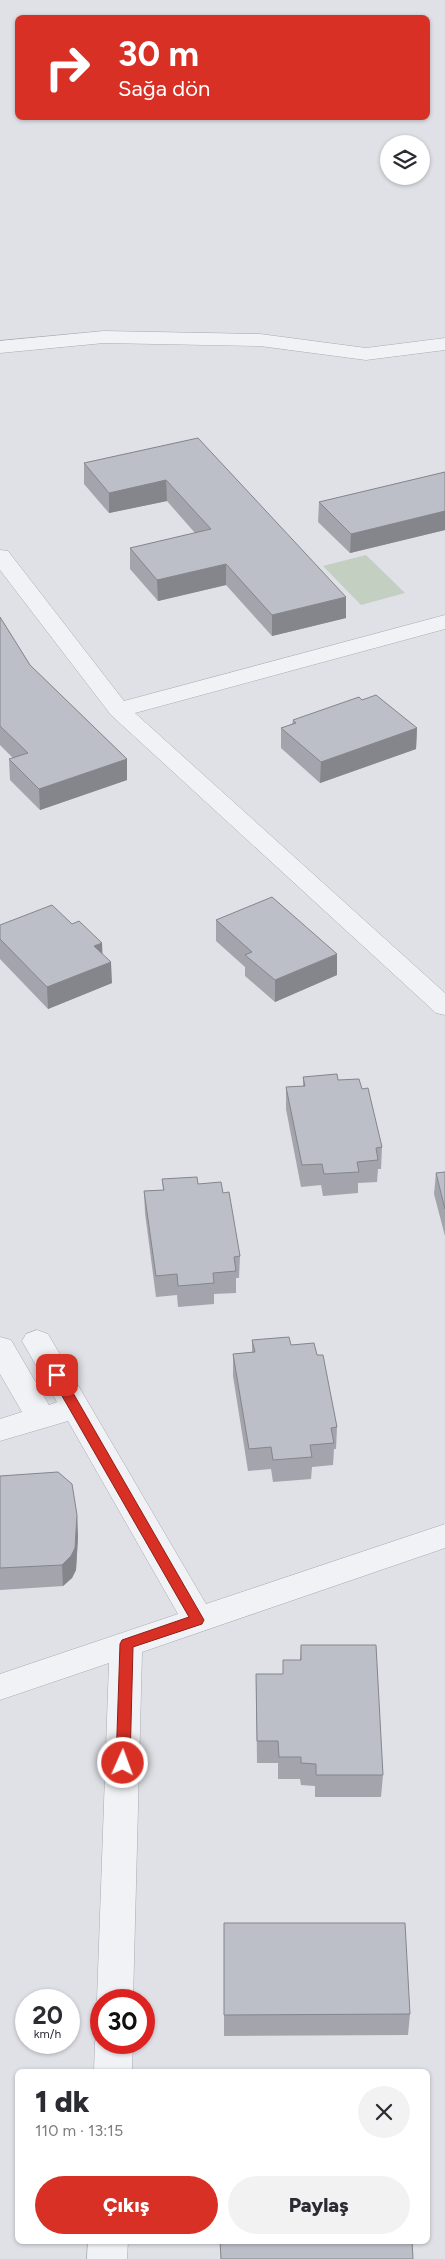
<!DOCTYPE html>
<html lang="tr">
<head>
<meta charset="utf-8">
<style>
  body { margin:0; font-family:Figtree,sans-serif; background:#f2f2f3; color:#2b2b33; height:100vh; display:flex; flex-direction:column; font-size:19px; white-space:nowrap }
  * { box-sizing:border-box; margin:0 }
  p { font-size:16px; color:#7c7c81 }
  .icon { flex:none; width:28px; height:28px; fill:none; stroke:currentColor; stroke-width:2; stroke-linecap:round; stroke-linejoin:round }
  .map { position:relative; flex:1; overflow:hidden }
  .sheet { position:absolute; left:15px; top:2069px; width:415px; height:175px; display:flex; flex-direction:column; background:#fff; border-radius:8px; box-shadow:0 1px 4px #0004 }
  .sheet>* { flex:none }
  .top-card { position:absolute; left:15px; top:15px; width:415px; height:105px; border-radius:8px; box-shadow:0 1px 4px #0004; background:#d93025; color:#fff; overflow:hidden }
  .buttons { position:absolute; left:380px; top:135px; display:grid; gap:10px }
  .buttons a { display:grid; place-items:center; width:50px; height:50px; border-radius:50%; background:#fff; box-shadow:0 1px 4px #0004; font-size:25px }
  .speed { position:absolute; left:15px; top:1989px; display:flex; gap:10px; font-size:25px; font-weight:700; text-align:center }
  .speed>* { display:grid; place-content:center; width:65px; height:65px; border-radius:50%; background:#fff; box-shadow:0 1px 4px #0004; line-height:1 }
  .speed small { font-size:12px; font-weight:400 }
  .speed .limit { border:8px solid #d22; background:#fff; color:#111 }
  .pin { position:absolute; display:grid; place-items:center; width:42px; height:42px; color:#fff; margin:-21px; border-radius:10px; box-shadow:0 2px 8px #0006 }
  .me { position:absolute; width:55px; margin:-28px; rotate:2deg; stroke-linejoin:round; filter:drop-shadow(0 0 4px #0008) }
  .turn { display:flex; align-items:center; gap:18px; height:105px; padding:0 20px; font-size:22px }
  .turn .icon { width:65px; height:65px; stroke-width:2.5 }
  .turn b { display:block; font-size:35px; line-height:42px }
  .round { display:grid; place-items:center; flex:none; width:52px; height:52px; border-radius:26px; background:#f2f2f3 }
  .headline { display:flex; align-items:center; justify-content:space-between; height:85px; padding:0 20px }
  h1 { font-size:30px; font-weight:800; line-height:38px }
  .primary-button { display:flex; gap:10px; margin-top:auto; padding:10px 20px }
  .primary-button a { flex:1; height:58px; border-radius:30px; background:#d93025; color:#fff; font-size:20px; font-weight:800; line-height:58px; text-align:center }
  .primary-button a+a { background:#f2f2f3; color:#2b2b33 }
  .map>svg:first-child { display:block }
</style>
</head>
<body>
<div class="map">
<svg width="445" height="2259" viewBox="0 0 445 2259">
  <rect width="100%" height="100%" fill="#dfe1e6"/>
  <!-- green -->
  <path fill="#c2cfc1" d="M366,555L405,593L361,605L323,566Z"/>
  <g fill="none" stroke-linecap="round" stroke-linejoin="round">
    <defs>
      <path id="minor" d="M104,331L260,334L366,348L445,338V350L366,360L260,346L104,343L0,353V341Z
        M0,550L8,551L124,701L445,615V629L135,713L445,993V1015L436,1013L111,715L0,570Z
        M37,1330L48,1334L206,1604L445,1524V1548L142,1652L133,2000H101V2010L97,2000L109,1663L0,1700V1674L178,1614L68,1421L0,1441V1419L22,1412L0,1374V1337L11,1340L49,1405L57,1402L22,1341L26,1334Z
        M101,2030V2042H133L132,2071H94L95,2042Z
        M88,2241H128L127,2259H87Z"/>
    </defs>
    <!-- minor casing -->
    <use href="#minor" stroke="#a9abb3" stroke-width="1"/>
    <!-- minor -->
    <use href="#minor" fill="#f1f2f5" fill-rule="evenodd"/>
  </g>
  <!-- wall -->
  <path fill="#a3a4ac" d="M198,438L346,618L272,636L226,585L158,601L130,569V548L195,533L167,501L109,513L84,484V463Z
    M445,472V530L350,553L318,522L319,502Z
    M0,617L30,665L127,759V780L40,810L10,780L9,759L13,758L0,745Z
    M362,700L417,728L416,749L320,783L281,748V728L292,724L293,720Z
    M216,920L337,975L275,1002L245,976V967L216,941Z
    M0,939L102,954L112,983L48,1009L0,959Z
    M303,1077L338,1080L362,1089L382,1147L381,1169H378L377,1182L358,1183V1193L323,1196L321,1185L301,1187L286,1109V1087L303,1086Z
    M445,1172V1236L434,1194L436,1173Z
    M162,1179L198,1184L223,1193L240,1256L239,1278H236V1293L214,1294V1304L178,1307L177,1295L156,1297L145,1213L144,1191L163,1190Z
    M252,1340L291,1345L317,1355L337,1427L336,1449H334L333,1465L312,1467L311,1479L273,1482L271,1469L248,1471L233,1376V1354L252,1352Z
    M0,1476L77,1515L78,1537L76,1570L72,1578L63,1586L0,1590Z
    M301,1645L383,1775L381,1797H315V1786L301,1785L300,1779H278V1763H257L256,1674H283V1660H300Z
    M224,1923L410,2014L408,2035L224,2036Z"/>
  <!-- shaded-wall -->
  <path fill="#84868c" d="M166,480L167,501L109,513V493Z
    M445,511V530L350,553L351,534Z
    M226,564V585L158,601L157,580Z
    M346,597V618L272,636V615Z
    M417,728L416,749L320,783L321,762Z
    M127,759V780L40,810L39,789Z
    M102,943L103,964L94,946Z
    M337,954V975L275,1002V980Z
    M111,962L112,983L48,1009L47,987Z
    M77,1515L78,1537L76,1570L72,1578L63,1586L62,1565Z"/>
  <!-- building -->
  <path fill="#bdbfc8" stroke="#84868c" d="M198,438L346,597L272,615L226,564L157,580L130,548L211,529L166,480L109,493L84,463Z
    M445,472V511L351,534L319,502Z
    M0,617L30,665L127,759L39,789L9,759L28,753L0,726Z
    M376,695L417,728L321,762L281,728L296,723L293,720L359,697L362,700Z
    M272,897L337,954L275,980L245,955L252,952L216,920Z
    M52,905L72,924L79,921L102,943L94,946L111,962L47,987L0,939V925Z
    M337,1074L338,1080L359,1079L362,1089L368,1088L382,1147L376,1148L378,1160L357,1162L359,1172L324,1174L322,1164L302,1165L286,1087L305,1086L303,1077Z
    M445,1172V1209L436,1173Z
    M197,1177L198,1184L221,1182L223,1193L229,1192L240,1256L234,1257L236,1271L213,1273L214,1283L178,1286L177,1274L156,1276L144,1191L164,1190L162,1179Z
    M289,1337L291,1345L314,1343L317,1355H323L337,1427L331,1428L334,1443L310,1445L312,1457L273,1460L271,1447L249,1449L233,1354L255,1352L252,1340Z
    M58,1472L72,1484L77,1515L75,1548L71,1556L62,1565L0,1568V1476Z
    M301,1645H376L383,1775H316V1764L301,1763V1757H279L278,1741H257L256,1674H283V1660H301Z
    M224,1923H405L410,2014L224,2015Z
    M220,2241H412L413,2259H221Z"/>
  <!-- route -->
  <path fill="#d93025" stroke="#8d1f18" d="M57,1370L61,1372L204,1620L202,1624L133,1647L130,1763L128,1767L123,1769L118,1767L116,1763L120,1644L122,1640L189,1617L50,1375Z"/>
</svg>
<div class="buttons">
<a><svg class="icon" aria-label="layers" viewBox="0 0 24 24"><path d="M12 4l9 5-9 5-9-5zM3 14l9 5 9-5"/></svg></a>
</div>
<div class="speed"><div>20<small>km/h</small></div><div class="limit">30</div></div>
<div class="pin" style="left:57px;top:1375px;background:#d93025"><svg class="icon" aria-label="arrive" viewBox="0 0 24 24"><path d="M6 21V4h12l-3 4 3 4H6"/></svg></div>
<svg class="me" style="left:123px;top:1763px" viewBox="-20 -20 40 40"><circle r="17" fill="#d93025" stroke="#fff" stroke-width="3"/><path d="M0-11L8 9 0 5-8 9z" fill="#fff"/></svg>
<div class="top-card">
<div class="turn"><svg class="icon" aria-label="right" viewBox="0 0 24 24"><path d="M7 20v-9h11M14 6l5 5-5 5"/></svg><div><b>30 m</b>Sağa dön</div></div>
</div>
<section class="sheet">
<div class="headline"><div><h1>1 dk</h1><p>110 m · 13:15</p></div><a class="round"><svg class="icon" aria-label="close" viewBox="0 0 24 24"><path d="M6 6l12 12M18 6L6 18"/></svg></a></div>
<div class="primary-button"><a>Çıkış</a><a>Paylaş</a></div>
</section>
</div>
</body>
</html>
